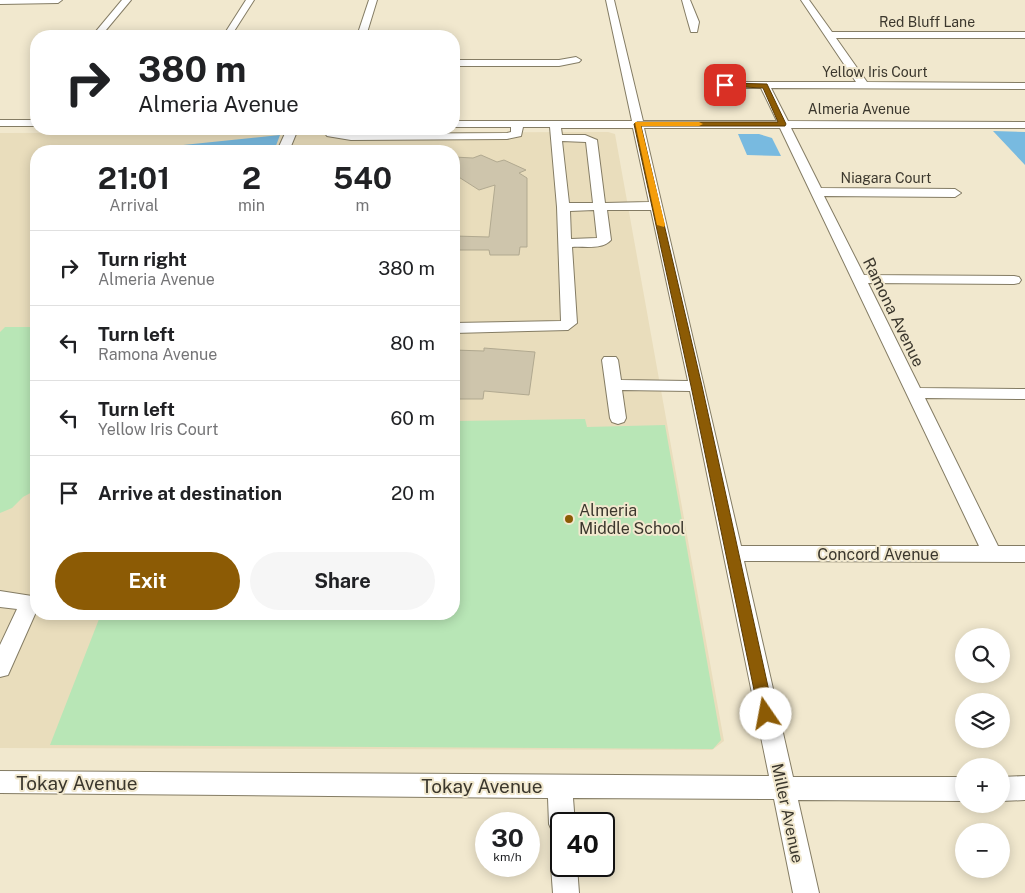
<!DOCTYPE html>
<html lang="en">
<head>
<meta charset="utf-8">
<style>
  body { margin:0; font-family:"Public Sans",sans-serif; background:#f6f6f6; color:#202124; height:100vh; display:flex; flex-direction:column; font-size:19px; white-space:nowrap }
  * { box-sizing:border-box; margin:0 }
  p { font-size:16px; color:#757577 }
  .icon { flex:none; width:28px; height:28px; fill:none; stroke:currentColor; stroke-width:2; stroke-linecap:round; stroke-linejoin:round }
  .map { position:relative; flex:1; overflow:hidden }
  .panel { position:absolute; left:30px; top:145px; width:430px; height:475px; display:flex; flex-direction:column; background:#fff; border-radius:20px; box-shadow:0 2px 12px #0003 }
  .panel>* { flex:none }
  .hud { position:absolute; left:30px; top:30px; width:430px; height:105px; border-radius:20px; box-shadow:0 2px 12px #0003; background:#fff; color:#202124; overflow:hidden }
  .fabs { position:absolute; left:955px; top:628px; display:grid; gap:10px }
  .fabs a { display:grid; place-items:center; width:55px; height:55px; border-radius:50%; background:#fff; box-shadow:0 2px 12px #0003; font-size:25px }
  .speed { position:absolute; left:475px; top:812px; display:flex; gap:10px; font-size:25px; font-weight:700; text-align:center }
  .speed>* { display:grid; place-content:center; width:65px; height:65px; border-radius:50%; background:#fff; box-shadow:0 2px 12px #0003; line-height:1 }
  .speed small { font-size:12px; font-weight:400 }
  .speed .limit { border:2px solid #111; border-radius:8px; background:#fff; color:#111 }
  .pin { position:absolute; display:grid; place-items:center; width:42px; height:42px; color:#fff; margin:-21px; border-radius:10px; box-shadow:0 2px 8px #0006 }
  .me { position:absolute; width:55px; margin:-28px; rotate:348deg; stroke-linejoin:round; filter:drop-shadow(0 0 4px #0008) }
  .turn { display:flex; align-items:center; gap:18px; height:105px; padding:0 25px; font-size:22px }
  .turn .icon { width:65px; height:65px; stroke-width:2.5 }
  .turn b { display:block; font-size:35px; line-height:42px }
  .eta { display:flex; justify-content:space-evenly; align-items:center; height:85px; text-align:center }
  .eta b { font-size:30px; font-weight:700; line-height:35px }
  .primary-button { display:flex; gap:10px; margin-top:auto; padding:10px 25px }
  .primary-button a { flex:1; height:58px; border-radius:30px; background:#8c5b05; color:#fff; font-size:20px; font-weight:700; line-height:58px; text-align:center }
  .primary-button a+a { background:#f6f6f6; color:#202124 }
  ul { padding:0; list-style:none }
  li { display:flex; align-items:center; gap:15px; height:75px; padding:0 25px; border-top:1px solid #e0e0e0 }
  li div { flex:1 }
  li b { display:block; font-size:19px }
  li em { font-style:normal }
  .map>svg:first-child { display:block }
</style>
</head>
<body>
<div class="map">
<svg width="1025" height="893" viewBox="0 0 1025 893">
  <rect width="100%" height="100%" fill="#f1e8ce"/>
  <!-- built -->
  <path fill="#e9ddbc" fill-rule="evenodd" d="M608,132L615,134L724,741L712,750L0,748V133ZM36,151H454V614H36Z"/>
  <!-- green -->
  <path fill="#b8e6b6" d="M5,327H36V490L23,497L12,508L0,513V332Z
    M585,419L587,427L665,425L721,740L713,749L50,745L101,614H454V421Z"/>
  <!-- water -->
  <path fill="#78bae0" d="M993,131L1025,132V165Z
    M738,134H759L772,138L781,156L747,155Z
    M280,135L274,151H152L154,148Z"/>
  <!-- building -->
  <path fill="#cec5ac" stroke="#b1a990" d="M481,155L497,162L504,160L526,170L519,173L527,178V247H520L519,255H490L489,250H455V236L489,237L495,185L479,190L454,174V157L473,158Z
    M484,348L535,352L529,395L484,391L483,399H454V350L484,351Z"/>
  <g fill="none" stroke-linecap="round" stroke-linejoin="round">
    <defs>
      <path id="minor" d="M0,0H62L58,3L0,4Z
        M122,0H131L101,36H92Z
        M246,0H254L231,36H223Z
        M369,0H377L366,36H357Z
        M606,0H614L643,121H777L761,88H725L720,85L725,82H856L801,0H809L832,32H1025V38H836L867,82L1025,83V89L771,88L788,121L1025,122V128H791L821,188L955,189L961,193L955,197L824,196L864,275L1014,276L1019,277L1021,280L1019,283L1014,284L868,283L920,388L1025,389V399L925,398L998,546H1025V562L744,561L793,777H964V801L798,800L819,893H793L774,799L573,798L575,824H561V836L553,833L549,824L548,798L0,793V771L769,776L690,391L622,390L626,418L624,422L618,424L612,422L610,418L602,360L604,357H616L618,360L621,380L688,381L651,210H607L611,240C602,250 584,246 572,247L577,323L568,330L454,333V323L561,321L557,207L550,127H523L521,136L507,139L351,140L327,136L322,129H333L335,131L351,134L507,133L511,132V127H454V121H632ZM561,128H633L649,202L605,203L597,140L585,135H562ZM644,128H780L979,546H741ZM562,141L586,142L593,203H569ZM594,210L597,238L571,239L570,211Z
        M682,0H690L699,22L697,32H691C688,22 685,11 682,0Z
        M576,57L581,60L579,62L559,66H454V60H559Z
        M0,120H36V126H0Z
        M287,129H298L289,151H277Z
        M0,591L32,596L36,603V612L8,675L0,677V645L17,609L0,607Z
        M1025,776V800L1001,801V777Z
        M561,854V866H577L579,893H553L551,866L555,857Z"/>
    </defs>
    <!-- minor casing -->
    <use href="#minor" stroke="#847c64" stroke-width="2"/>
    <!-- minor -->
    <use href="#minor" fill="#fff" fill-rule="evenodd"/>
  </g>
  <!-- route -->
  <path fill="#8c5b05" stroke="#5b3b03" d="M725,83L767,84L786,124L785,126H641L702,386L774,714L771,718L766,720L761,718L759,714L691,386L634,124L637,122H778L763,88L723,86V84Z"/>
  <!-- slow -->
  <path fill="#f59e0b" d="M635,122H699L703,124L699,126H641L665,225L664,227L657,225Z"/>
  <!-- markers -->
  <circle fill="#8c5b05" stroke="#f1e8ce" stroke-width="2" cx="569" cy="519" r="5"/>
  <g text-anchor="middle" stroke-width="4" stroke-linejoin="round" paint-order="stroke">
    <!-- far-street labels -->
    <g font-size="14" fill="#3b372d" stroke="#f1e8ce">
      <text x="927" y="27">Red Bluff Lane</text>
      <text x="875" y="77">Yellow Iris Court</text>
      <text x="859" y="114">Almeria Avenue</text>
      <text x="886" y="183">Niagara Court</text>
    </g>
    <!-- street labels -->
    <g font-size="16" fill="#3b372d" stroke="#f1e8ce">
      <text transform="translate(894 312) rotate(64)" y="6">Ramona Avenue</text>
      <text x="878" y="560">Concord Avenue</text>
      <text transform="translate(788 813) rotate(78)" y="6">Miller Avenue</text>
    </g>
    <!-- poi labels -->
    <g font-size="16" fill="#3b372d" stroke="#f1e8ce" text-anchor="start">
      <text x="579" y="516">Almeria<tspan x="579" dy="18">Middle School</tspan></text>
    </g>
    <!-- near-street labels -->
    <g font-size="19" fill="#3b372d" stroke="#f1e8ce">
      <text x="77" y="790">Tokay Avenue</text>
      <text x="482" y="793">Tokay Avenue</text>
    </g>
  </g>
</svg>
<div class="fabs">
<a><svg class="icon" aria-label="search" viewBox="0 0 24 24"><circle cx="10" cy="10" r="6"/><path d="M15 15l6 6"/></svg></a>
<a><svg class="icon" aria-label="layers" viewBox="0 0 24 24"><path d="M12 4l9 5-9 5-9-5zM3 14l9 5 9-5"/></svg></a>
<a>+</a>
<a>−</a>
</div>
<div class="speed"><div>30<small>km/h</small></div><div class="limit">40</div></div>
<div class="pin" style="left:725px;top:85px;background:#d93025"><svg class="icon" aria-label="arrive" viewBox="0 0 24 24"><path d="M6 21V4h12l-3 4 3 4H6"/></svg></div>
<svg class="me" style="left:766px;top:714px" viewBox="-20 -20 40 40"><circle r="19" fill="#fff"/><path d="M0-13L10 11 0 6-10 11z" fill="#8c5b05"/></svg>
<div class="hud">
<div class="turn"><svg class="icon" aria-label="right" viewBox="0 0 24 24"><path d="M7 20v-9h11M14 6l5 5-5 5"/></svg><div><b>380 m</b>Almeria Avenue</div></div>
</div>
<section class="panel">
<div class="eta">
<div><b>21:01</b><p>Arrival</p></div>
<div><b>2</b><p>min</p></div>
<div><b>540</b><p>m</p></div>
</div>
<ul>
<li><svg class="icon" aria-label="right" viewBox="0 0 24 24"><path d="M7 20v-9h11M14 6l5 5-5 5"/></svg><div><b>Turn right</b><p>Almeria Avenue</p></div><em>380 m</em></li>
<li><svg class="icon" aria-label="left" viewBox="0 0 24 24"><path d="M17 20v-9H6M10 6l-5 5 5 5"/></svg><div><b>Turn left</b><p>Ramona Avenue</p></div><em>80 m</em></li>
<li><svg class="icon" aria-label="left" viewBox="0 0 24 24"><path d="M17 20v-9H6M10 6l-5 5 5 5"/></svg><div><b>Turn left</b><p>Yellow Iris Court</p></div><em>60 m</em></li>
<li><svg class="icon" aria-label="arrive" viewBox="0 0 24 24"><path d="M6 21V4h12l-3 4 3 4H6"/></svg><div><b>Arrive at destination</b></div><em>20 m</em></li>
</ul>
<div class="primary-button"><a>Exit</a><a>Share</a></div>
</section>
</div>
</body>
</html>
